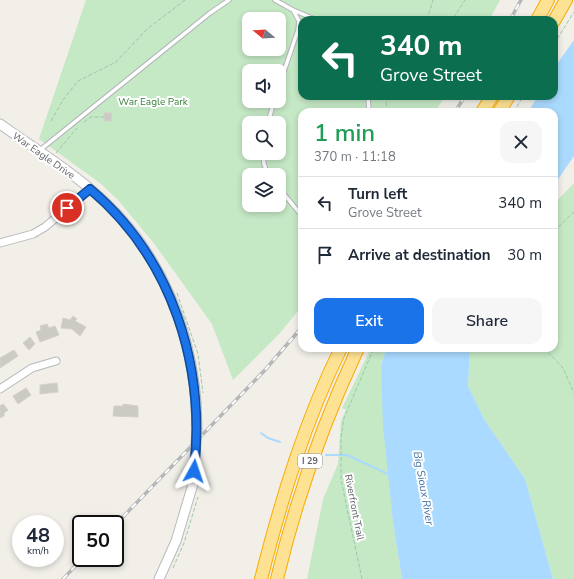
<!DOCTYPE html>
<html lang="en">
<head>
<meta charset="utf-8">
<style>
  body { margin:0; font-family:"Nunito Sans",sans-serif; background:#f6f6f7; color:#1f2937; height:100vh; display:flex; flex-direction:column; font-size:15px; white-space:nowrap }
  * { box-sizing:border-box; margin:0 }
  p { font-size:13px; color:#747a83 }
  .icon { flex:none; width:22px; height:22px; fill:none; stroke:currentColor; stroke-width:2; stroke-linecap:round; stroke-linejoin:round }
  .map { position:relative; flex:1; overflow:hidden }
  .panel { position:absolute; left:298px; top:108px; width:260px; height:244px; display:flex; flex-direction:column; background:#fff; border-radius:12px; box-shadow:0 2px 6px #0003 }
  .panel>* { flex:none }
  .guide { position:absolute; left:298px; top:16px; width:260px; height:84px; border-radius:12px; box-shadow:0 2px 6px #0003; background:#0b6e4f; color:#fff; overflow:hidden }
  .needle { width:26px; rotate:288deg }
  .fabs { position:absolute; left:242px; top:12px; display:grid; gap:8px }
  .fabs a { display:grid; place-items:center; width:44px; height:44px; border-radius:8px; background:#fff; box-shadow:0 2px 6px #0003; font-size:20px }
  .speed { position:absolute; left:12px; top:515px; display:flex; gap:8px; font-size:20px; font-weight:700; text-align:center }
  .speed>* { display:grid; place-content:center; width:52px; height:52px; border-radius:50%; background:#fff; box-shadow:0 2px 6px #0003; line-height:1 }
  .speed small { font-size:10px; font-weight:400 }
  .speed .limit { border:2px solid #111; border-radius:6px; background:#fff; color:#111 }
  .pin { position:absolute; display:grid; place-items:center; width:34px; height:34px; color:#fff; margin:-17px; border:2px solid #fff; border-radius:50%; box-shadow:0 1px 4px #0007 }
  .me { position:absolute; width:44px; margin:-22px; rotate:5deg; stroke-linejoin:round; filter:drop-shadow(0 0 3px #0008) }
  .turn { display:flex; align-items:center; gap:14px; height:84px; padding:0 16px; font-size:18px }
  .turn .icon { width:52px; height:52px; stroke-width:2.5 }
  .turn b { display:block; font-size:28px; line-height:34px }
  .round { display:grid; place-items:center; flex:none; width:42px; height:42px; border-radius:12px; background:#f6f6f7 }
  .summary { display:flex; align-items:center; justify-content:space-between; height:68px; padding:0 16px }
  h1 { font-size:24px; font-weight:600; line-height:30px; color:#1e9e55 }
  .primary-button { display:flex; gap:8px; margin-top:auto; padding:8px 16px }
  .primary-button a { flex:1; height:46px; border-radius:12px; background:#1a73e8; color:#fff; font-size:16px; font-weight:600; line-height:46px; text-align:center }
  .primary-button a+a { background:#f6f6f7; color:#1f2937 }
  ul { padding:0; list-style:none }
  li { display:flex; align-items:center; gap:12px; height:52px; padding:0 16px; border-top:1px solid #e0e1e3 }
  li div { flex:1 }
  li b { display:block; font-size:15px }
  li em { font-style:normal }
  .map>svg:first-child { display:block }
</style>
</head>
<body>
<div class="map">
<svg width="574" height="579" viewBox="0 0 574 579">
  <rect width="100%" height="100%" fill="#f1efe8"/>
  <!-- green -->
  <path fill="#c5e8c5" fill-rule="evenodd" d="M86,0H500L489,20H302V96H445L435,112H302V306L280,333L233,380L212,324L153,242L118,200L100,183L39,139ZM249,19H279V49H249ZM249,71H279V101H249ZM249,123H279V153H249ZM249,175H279V205H249Z
    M574,183V579H553L525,479L484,419L468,386L470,348H554V204Z
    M371,348H386L381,366L393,522L402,579H307L323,499L338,464L341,421L346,410L342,408Z"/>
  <!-- water -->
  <path fill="#aadaff" d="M574,40V156L554,185V112H528L538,96H554V68Z
    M386,348H470L468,386L484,419L525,479L553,579H402L393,522L383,426L381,366Z"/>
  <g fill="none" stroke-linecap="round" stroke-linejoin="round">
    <!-- stream -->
    <path stroke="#aadaff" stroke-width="2" d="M261,433L268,438L280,442
      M326,455H347L388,474"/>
  </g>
  <!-- building -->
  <path fill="#cccac5" stroke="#d6d1c6" d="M104,113H112L111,121H104Z
    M73,316L77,319L75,321L86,327L80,336L72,329L61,328L63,318L70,320Z
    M47,324L49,328L55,326L59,335L40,342L36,332L41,330L40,326Z
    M30,337L35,344L29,350L23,343Z
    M14,350L18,356L0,368V358Z
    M57,383L58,392L40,394V385Z
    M26,388L31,395L18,404L13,396Z
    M3,404L8,410L4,413V416L0,418V406Z
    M123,404L138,406V417L113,416L114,406H123Z"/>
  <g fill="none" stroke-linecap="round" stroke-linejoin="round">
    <defs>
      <path id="lane" d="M275,0L293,10
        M279,86L298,30L299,21L293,10L317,20
        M368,96L369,112
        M268,123L274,101
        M40,150L210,13L229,0
        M263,153L264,164L268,175
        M279,188L302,216"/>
      <path id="street" d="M0,243L33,234L45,227L90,189
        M0,389L32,368L56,361"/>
      <path id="secondary" d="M0,124C35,149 73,172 105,202C160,254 190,327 196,402
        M159,579L176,541L193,484"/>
      <path id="highway" d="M537,20L548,0
        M554,21L566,0
        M482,112L492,96
        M499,112L509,96
        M261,579C281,500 305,421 341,348
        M277,579C296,499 323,423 358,348"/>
    </defs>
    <!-- lane casing -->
    <use href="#lane" stroke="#b5b8bc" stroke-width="5.5"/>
    <!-- street casing -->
    <use href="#street" stroke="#b5b8bc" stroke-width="9"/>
    <!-- secondary casing -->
    <use href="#secondary" stroke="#b6babf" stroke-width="11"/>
    <!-- highway casing -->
    <use href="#highway" stroke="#f9ab00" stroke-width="14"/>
    <!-- path -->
    <path stroke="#9cc7a9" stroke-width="1" stroke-dasharray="4 2" stroke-linecap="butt" d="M427,20L433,0
      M448,20L454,17L465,0
      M554,44L574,12
      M387,112L386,101L393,96
      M514,112L523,96
      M51,121L63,100L78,81L116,62L147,29L185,0
      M84,122L91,117H104
      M56,153L77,128
      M554,231L574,212
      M177,293L198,354L203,393
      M544,348L563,368L574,393
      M173,568L184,543L198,497
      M362,579L341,480V438L344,418L374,348"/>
    <!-- lane -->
    <use href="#lane" stroke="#fff" stroke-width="3.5"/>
    <!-- street -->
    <use href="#street" stroke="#fff" stroke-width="7"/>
    <!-- secondary -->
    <use href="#secondary" stroke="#fff" stroke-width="9"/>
    <!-- highway -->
    <use href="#highway" stroke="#fde293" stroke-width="12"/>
    <defs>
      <path id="rail" d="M510,20L521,0
        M455,112L465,96
        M115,525L265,370L302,327
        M63,579L83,558"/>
    </defs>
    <!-- rail casing -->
    <use href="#rail" stroke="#b6b7b8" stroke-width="3.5"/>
    <!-- rail -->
    <use href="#rail" stroke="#fff" stroke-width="2" stroke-dasharray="6" stroke-linecap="butt"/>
    <defs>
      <path id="secondary-bridge" d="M193,484L197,430L196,402"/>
    </defs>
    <!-- secondary-bridge casing -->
    <use href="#secondary-bridge" stroke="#b6babf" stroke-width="11" stroke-linecap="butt"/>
    <!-- secondary-bridge -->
    <use href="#secondary-bridge" stroke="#fff" stroke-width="9"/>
  </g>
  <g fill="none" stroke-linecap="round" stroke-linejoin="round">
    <defs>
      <path id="route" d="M67,208L90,189C172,258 206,365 194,471"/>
    </defs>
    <!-- route casing -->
    <use href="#route" stroke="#114b97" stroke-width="10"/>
    <!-- route -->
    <use href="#route" stroke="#1a73e8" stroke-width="7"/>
  </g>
  <g text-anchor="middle" stroke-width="4" stroke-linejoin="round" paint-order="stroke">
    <!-- shield labels -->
    <rect fill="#fff" stroke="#8f9295" stroke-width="1" x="298" y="454" width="24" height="14" rx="3"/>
    <g font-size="9" font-weight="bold" fill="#5f6368">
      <text x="310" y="464">I 29</text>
    </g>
    <!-- park labels -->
    <g font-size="10" fill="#348238" stroke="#fff">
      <text x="153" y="105">War Eagle Park</text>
    </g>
    <!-- street labels -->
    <g font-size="10" fill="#5f6368" stroke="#fff">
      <text transform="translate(44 155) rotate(35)" y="4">War Eagle Drive</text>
      <text transform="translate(355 507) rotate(79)" y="4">Riverfront Trail</text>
    </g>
    <!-- water labels -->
    <g font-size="11" font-style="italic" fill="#4174aa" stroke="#fff">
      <text transform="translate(424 488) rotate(80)" y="4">Big Sioux River</text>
    </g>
  </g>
</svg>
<div class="fabs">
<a><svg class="needle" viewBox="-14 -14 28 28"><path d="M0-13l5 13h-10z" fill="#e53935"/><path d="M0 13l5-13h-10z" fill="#747a83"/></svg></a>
<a><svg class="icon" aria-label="sound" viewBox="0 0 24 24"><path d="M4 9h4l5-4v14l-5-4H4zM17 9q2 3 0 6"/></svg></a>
<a><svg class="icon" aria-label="search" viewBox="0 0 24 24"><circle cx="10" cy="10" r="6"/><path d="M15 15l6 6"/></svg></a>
<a><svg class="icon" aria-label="layers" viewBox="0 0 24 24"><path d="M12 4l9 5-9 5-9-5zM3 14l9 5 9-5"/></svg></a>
</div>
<div class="speed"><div>48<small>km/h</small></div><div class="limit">50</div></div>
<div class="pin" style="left:67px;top:208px;background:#d93025"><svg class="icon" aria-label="arrive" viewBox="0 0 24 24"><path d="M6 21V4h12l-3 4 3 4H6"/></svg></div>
<svg class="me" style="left:194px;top:471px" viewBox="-20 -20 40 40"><path d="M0-17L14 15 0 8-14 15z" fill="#1a73e8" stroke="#fff" stroke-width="4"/></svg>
<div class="guide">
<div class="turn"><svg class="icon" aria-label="left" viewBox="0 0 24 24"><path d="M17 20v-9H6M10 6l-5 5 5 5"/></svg><div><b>340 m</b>Grove Street</div></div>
</div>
<section class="panel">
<div class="summary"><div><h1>1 min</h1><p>370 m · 11:18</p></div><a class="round"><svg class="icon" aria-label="close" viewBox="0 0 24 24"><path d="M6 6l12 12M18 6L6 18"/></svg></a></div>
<ul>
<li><svg class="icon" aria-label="left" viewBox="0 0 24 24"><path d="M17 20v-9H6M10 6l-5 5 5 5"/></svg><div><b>Turn left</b><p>Grove Street</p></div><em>340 m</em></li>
<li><svg class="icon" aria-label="arrive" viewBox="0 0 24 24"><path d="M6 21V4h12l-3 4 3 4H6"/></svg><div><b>Arrive at destination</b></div><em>30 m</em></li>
</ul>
<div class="primary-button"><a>Exit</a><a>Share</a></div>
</section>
</div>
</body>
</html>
